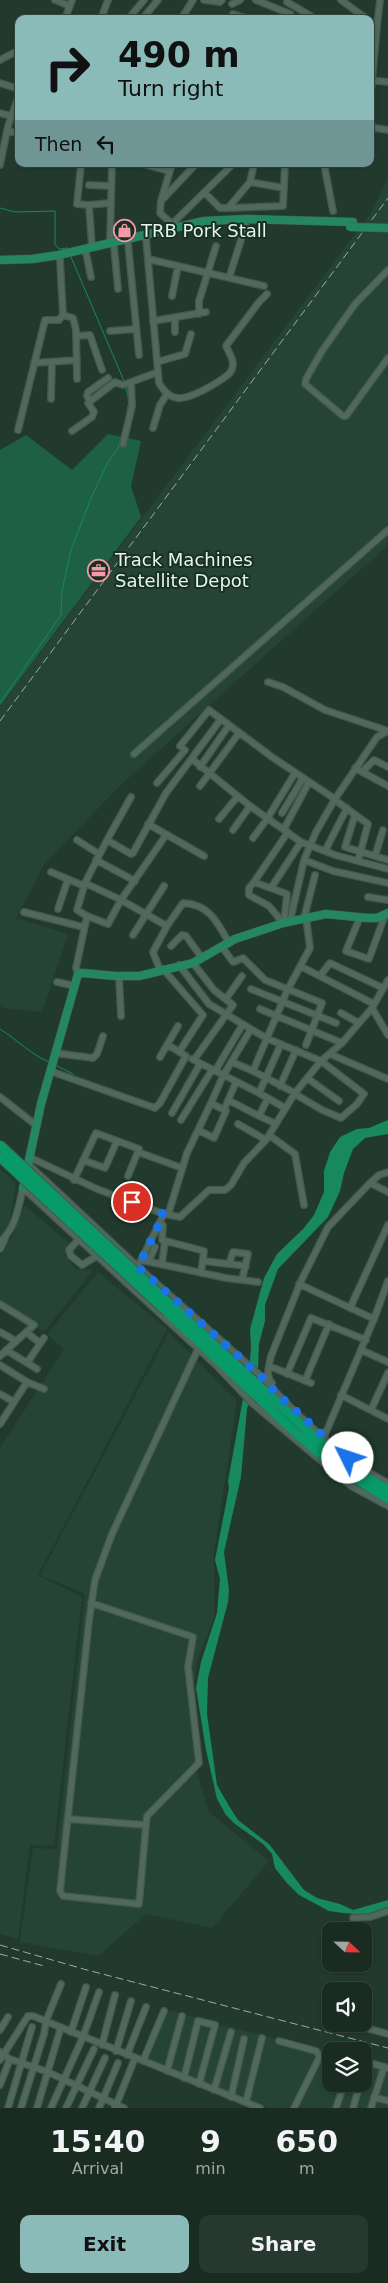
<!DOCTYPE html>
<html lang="en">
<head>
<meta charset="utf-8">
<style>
  body { margin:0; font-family:"DejaVu Sans",sans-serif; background:#27382f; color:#f1f3f6; height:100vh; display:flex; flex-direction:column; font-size:19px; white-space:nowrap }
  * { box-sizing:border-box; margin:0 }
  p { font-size:16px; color:#9fa7a5 }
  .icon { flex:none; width:28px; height:28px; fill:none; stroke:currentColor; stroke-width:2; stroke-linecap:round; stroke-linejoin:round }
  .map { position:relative; height:2108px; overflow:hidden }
  .details { display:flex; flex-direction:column; background:#1a2c22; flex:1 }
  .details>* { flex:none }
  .guide { position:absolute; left:15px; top:15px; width:359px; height:152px; border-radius:10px; box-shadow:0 1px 4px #0004,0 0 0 1px #384840; background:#8bbbb9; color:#111; overflow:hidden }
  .needle { width:32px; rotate:112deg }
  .buttons { position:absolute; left:322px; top:1922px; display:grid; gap:10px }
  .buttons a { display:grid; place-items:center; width:50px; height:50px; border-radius:10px; background:#1a2c22; box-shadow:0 1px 4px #0004,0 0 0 1px #384840; font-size:25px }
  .pin { position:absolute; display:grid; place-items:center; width:42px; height:42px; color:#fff; margin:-21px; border:2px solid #fff; border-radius:50%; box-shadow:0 1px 5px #0007 }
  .me { position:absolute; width:55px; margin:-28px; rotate:311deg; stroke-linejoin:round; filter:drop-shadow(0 0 4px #0008) }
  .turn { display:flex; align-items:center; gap:18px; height:105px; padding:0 20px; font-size:22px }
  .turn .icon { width:65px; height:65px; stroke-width:2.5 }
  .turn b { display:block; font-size:35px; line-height:42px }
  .then { display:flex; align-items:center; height:48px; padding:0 20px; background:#0003; gap:10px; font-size:19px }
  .eta { display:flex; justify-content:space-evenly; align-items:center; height:85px; text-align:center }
  .eta b { font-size:30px; font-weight:700; line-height:35px }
  .primary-button { display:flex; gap:10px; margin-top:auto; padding:10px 20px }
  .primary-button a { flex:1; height:58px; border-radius:10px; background:#8bbbb9; color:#111; font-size:20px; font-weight:700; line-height:58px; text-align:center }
  .primary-button a+a { background:#27382f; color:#f1f3f6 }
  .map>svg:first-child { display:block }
</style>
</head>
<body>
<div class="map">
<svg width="388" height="2108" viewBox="0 0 388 2108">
  <rect width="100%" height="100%" fill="#223a2e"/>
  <!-- built -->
  <path fill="#254435" d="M388,178V545L124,782L45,863L16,918L68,934L42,1012L3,1008L0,1005V707L370,214Z
    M0,1169L16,1183L9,1226L0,1235Z
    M24,1205L69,1243L65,1254L75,1269L93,1270L44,1332L0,1303V1257L14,1233Z
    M98,1272L167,1329L38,1575L82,1597L54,1846L30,1845L18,1939L0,1934V1448L64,1349L47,1334Z
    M169,1332L237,1401L214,1553V1618L197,1661L193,1697L198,1776L209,1812L269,1861L212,1928L146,1914L98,1956L20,1942L33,1848L57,1849L85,1594L40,1575Z
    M169,2010L217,2024L331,2052V2084H364V2060L388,2066V2108H269L146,2059Z"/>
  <!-- green -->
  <path fill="#1e6044" d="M108,434L141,441L131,486L141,517L0,706V450L26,435L72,470Z"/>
  <!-- water -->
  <path fill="#18885d" d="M388,1120V1134L365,1138L353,1149L344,1173L340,1191L328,1217L278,1269L265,1305V1321L259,1344L258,1371L247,1409L241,1477L224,1552L229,1590L228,1602L208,1678L207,1714L217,1785L229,1806L238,1820L269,1844L304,1890L317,1898L340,1904L353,1910L388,1900V1907L365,1915L343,1913L329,1911L299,1895L286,1882L275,1868L272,1854L263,1844L235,1824L226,1815L217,1799L206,1750L196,1688L201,1662L217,1613L220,1579L215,1560L229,1488L228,1481L250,1360L251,1347L250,1329L264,1278L277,1254L304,1228L314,1215L324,1192V1171L330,1152L340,1137L357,1129L369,1128Z"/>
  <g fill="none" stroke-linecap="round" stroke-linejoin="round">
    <!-- stream -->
    <path stroke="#18885d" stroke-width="1" d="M0,208L15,212L55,211V244L59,249L68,248L69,250
      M71,257L124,381
      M126,388L129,401L126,418
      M0,703L61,615L62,591L71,550L91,498L107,464L118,448L122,434
      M0,1029C16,1039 33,1056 49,1062
      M55,1065L73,1074"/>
    <defs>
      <path id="minor" d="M55,0L70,6
        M204,0L220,2L222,0
        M256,0L290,14
        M341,0L367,19
        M287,2L316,19
        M232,4L240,0
        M233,14L249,19
        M65,19L72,0
        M101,19L108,0
        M128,19L144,0
        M142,19L158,0
        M172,19H174
        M181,19L193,0
        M370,21L377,26L370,104
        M377,26L380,0
        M0,60L19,50
        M370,80L388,82
        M0,83L19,89
        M0,113L11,116
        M370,127L388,130
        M7,131L19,133
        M81,164L77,204L89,205L92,247
        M143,164L169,171
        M324,164L333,211
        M0,165L8,126L19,95
        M250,182L284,188
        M89,185L110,186
        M205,193L220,208H228L250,182L254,164
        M161,201L172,164
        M89,205L110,203
        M228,208L283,206L285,164
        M172,224L160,213L161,201L196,164
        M172,233V224L233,164
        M146,238L159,383C163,390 169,397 177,398C190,400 219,382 229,374C237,365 231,356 226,346L259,302L267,294
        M110,242L112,164
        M128,243L139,355
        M114,246L118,289
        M86,253L91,277
        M60,259L63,315L73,318L76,330L77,379
        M148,259L264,286
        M388,270L355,304L322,351L306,379L305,384L343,416H346L388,358
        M229,278L246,224
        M172,296L178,266
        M199,314V301L216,246
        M175,318V332
        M153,321L206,312
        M110,331L136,329
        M76,336L90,335L102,370
        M157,362L185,354L191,334
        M34,363L77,360
        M51,399L52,362
        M90,400L87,396L88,392L108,378
        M153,428L160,405L167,394
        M18,430L45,320H59L63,315
        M72,431L92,417L94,412L88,403L115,382L123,385L158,372
        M123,444L132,406L131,382
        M268,682L283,687L325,710L388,731
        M134,754L388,530
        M192,759L250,806L301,842L335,855L388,869
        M200,767L229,725
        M355,768L388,786
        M362,772L374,760L388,767
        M157,783L185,750L180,746L209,710L221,719
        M200,786L239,733
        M335,800L368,824L358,861
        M282,813L303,778
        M355,815L345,847L388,860
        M219,819L238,796
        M148,824L204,856
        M284,829L309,782
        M233,830L250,806
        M253,838L267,819L295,773
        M77,840L99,854
        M107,840L131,797
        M325,851L347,808
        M375,856L383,830
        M96,860L135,881
        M304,860L333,871L388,883
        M51,872L84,886
        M254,882L249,888V895L269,906L283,923
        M85,883L107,840L131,854L133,853L166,793L221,719L272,757L335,799L377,737L388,731
        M271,888L301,842
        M368,897L388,900
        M58,909L68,879
        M24,912L83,927
        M87,916L77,910L85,883L121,900L166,835
        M360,917L346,951L369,959L385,915
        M304,918L315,875
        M290,921L304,860L316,832L335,799
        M284,922L287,894L254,882L288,832
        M167,926L183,903C209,904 218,923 229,943
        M133,935L164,886
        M171,946L182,935L186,936L202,958
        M222,947L233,962L243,958L265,980L322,1003L306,1045
        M193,963L214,990L233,1005L194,1060
        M179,965L209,1004L266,1038L321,1061L364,1094L357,1104L341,1118L322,1110L295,1094
        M300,966L374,1004
        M163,969L203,1015L179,1052
        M78,974L76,968L87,916L108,924L121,900L167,926L153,952L160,970
        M320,976L330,963L383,988
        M119,977L121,1016
        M57,982L75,986
        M251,989L336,1023
        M226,999L242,976
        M372,1008L388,1035
        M260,1009L342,1043
        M341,1013L359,1023
        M55,1053L93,1058L97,1054L103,1036
        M330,1054L388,1079
        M160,1057L178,1026
        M192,1059L259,1093L285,1108
        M232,1062L253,1071
        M50,1071L155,1108L160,1103L186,1056L168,1045
        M215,1071L243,1024
        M307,1078L339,1101
        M280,1086L296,1050
        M259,1093L281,1044
        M295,1093L253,1071L287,991L310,948L306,917
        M0,1097L37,1126
        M268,1098L259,1116L276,1124
        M228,1100L259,1116
        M211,1103L223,1076L251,1029
        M172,1113L200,1064
        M181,1120L212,1070
        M238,1124L266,1140
        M198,1130L214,1138L226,1111L224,1110L236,1082
        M269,1135L295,1154L304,1205
        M138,1152L182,1168
        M31,1158L97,1189L164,1214L180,1217L209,1190H225L231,1185L244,1163L266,1140L295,1093L321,1061L342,1043L372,1008L388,980
        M83,1160L105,1168L117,1141
        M29,1165L138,1267L262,1377C294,1413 345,1462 388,1483
        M74,1180L96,1133L139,1149L128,1176
        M370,1183L388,1192
        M168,1215L187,1153L211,1103L224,1110
        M159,1223L163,1225L162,1240L204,1251L201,1273
        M79,1239L69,1250L71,1256L82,1265L97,1256
        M0,1242C16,1227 18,1209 23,1188L216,1365L252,1403L351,1486L388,1506
        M0,1249L5,1239
        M141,1260L226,1278L258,1282
        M149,1261L155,1247
        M204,1261L246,1266
        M140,1262L164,1214
        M162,1263L165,1241
        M229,1264L233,1252L248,1254L242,1280
        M299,1284L374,1319L324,1437
        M0,1304L34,1325L0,1356
        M350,1308L388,1225
        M374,1319L388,1281
        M0,1332L16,1341
        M26,1332L40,1343
        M6,1350L37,1369
        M361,1350L388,1362
        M27,1363L44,1338
        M0,1365L27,1382L44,1389
        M269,1366L311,1383
        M287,1374L311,1318L366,1340
        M305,1381L329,1324
        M272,1383C265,1375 269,1366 271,1356L301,1281L328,1227L370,1183L379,1175L388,1172
        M0,1394L14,1402
        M341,1395L388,1419
        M371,1410L388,1373
        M0,1424L27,1382
        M91,1603L193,1637L188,1667L199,1763L147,1816L146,1825
        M68,1819L146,1825L139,1904L63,1896L60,1891L89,1621L95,1580L112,1534L198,1349
        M353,1918L370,1917L388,1911
        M351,2024L388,2034
        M0,2030L8,2017
        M71,2032L86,1987
        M279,2041L316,2051L320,2056L294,2108
        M102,2045L115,1995
        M116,2051L131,2001
        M0,2052L10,2059L48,2072L124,2108
        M127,2055L146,2007
        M320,2056L331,2057
        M0,2060L28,2016H33L260,2108
        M143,2061L164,2011
        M364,2061L388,2068
        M167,2071L182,2016
        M364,2072L366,2062
        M184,2078L198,2021L215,2025L199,2084
        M0,2085L10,2059
        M214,2090L231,2032
        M231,2097L244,2039
        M374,2097L388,2101
        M246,2102L262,2038
        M8,2108L32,2027
        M21,2108L44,2034L46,2021L61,1984
        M37,2108L61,2027
        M51,2108L83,2037L99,1992
        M66,2108L94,2049
        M82,2108L105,2058
        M99,2108L118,2063
        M115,2108L135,2058
        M336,2108L344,2084
        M353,2108L360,2084
        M371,2108L384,2067"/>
      <path id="major" d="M0,260L32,259L59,255L204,221L246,219L353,222
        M23,1188L41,1104L78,974L83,973L115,976H139L193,963L235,939L283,923L326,914L367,918H377L388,913"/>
      <path id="highway" d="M173,1307L334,1455L357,1472L388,1490
        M167,1312L295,1432L331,1463L388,1499"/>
    </defs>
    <!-- minor casing -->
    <use href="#minor" stroke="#43584e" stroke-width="8"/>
    <!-- major casing -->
    <use href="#major" stroke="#43584e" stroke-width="9"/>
    <!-- highway casing -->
    <use href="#highway" stroke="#43584e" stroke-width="11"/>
    <!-- minor -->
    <use href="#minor" stroke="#50695c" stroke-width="5.5"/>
    <!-- major -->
    <use href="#major" stroke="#258664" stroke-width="8"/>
    <!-- highway -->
    <use href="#highway" stroke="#089a69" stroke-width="9"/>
    <!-- rail -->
    <path stroke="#9bada3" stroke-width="1" stroke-dasharray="8 4" stroke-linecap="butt" d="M0,721L388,198
      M0,1945L87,1970L388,2048
      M0,1954L44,1966"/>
    <defs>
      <path id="major-bridge" d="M350,227L388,228"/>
      <path id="highway-bridge" d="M0,1145L173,1307
        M0,1157L167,1312"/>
    </defs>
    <!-- major-bridge casing -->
    <use href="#major-bridge" stroke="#43584e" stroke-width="9" stroke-linecap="butt"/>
    <!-- highway-bridge casing -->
    <use href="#highway-bridge" stroke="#43584e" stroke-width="11" stroke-linecap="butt"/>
    <!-- major-bridge -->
    <use href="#major-bridge" stroke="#258664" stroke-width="8"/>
    <!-- highway-bridge -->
    <use href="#highway-bridge" stroke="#089a69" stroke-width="9"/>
  </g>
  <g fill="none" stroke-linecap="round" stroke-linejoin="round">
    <!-- route -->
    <path stroke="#1a73e8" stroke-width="9" stroke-dasharray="0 16.2" d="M132,1202L164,1214L138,1267L262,1377L276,1393L348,1458"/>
  </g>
  <!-- icons -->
  <defs>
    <symbol id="shop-ring" viewBox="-11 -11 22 22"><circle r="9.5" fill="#183024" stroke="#f49aa6" stroke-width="1.5"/><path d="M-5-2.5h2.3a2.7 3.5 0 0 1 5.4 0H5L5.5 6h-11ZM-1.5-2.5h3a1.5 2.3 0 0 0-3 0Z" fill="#f49aa6"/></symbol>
    <symbol id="office-ring" viewBox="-11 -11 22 22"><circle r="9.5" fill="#183024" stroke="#f49aa6" stroke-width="1.5"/><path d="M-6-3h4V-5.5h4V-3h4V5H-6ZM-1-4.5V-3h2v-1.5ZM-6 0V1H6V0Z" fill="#f49aa6"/></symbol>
  </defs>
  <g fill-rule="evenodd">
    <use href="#shop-ring" x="112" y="218" width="25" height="25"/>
    <use href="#office-ring" x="86" y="558" width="25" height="25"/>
  </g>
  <g text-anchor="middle" stroke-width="4" stroke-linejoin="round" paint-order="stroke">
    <!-- poi labels -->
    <g font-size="18" fill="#e7f5ed" stroke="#183024" text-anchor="start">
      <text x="141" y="237">TRB Pork Stall</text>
      <text x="115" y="566">Track Machines<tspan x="115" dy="21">Satellite Depot</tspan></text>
    </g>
  </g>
</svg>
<div class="buttons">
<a><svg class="needle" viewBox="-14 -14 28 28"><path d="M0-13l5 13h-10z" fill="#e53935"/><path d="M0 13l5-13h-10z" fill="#9fa7a5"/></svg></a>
<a><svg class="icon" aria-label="sound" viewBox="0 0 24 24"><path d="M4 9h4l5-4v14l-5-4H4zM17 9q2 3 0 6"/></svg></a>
<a><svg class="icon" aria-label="layers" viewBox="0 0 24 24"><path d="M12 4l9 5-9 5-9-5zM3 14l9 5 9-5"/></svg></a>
</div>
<div class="pin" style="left:132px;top:1202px;background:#d93025"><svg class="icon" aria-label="arrive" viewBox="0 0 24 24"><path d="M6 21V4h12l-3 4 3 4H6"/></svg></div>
<svg class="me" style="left:348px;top:1458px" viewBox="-20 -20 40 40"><circle r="19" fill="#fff"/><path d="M0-13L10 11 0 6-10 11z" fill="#1a73e8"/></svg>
<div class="guide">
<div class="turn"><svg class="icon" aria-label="right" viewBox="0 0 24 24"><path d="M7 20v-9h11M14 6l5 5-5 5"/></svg><div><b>490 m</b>Turn right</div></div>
<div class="then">Then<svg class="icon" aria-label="left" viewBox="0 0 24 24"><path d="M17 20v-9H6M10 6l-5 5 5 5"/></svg></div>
</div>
</div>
<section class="details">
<div class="eta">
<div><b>15:40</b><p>Arrival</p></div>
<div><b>9</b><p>min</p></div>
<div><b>650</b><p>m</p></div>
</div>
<div class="primary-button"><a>Exit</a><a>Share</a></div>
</section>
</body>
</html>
